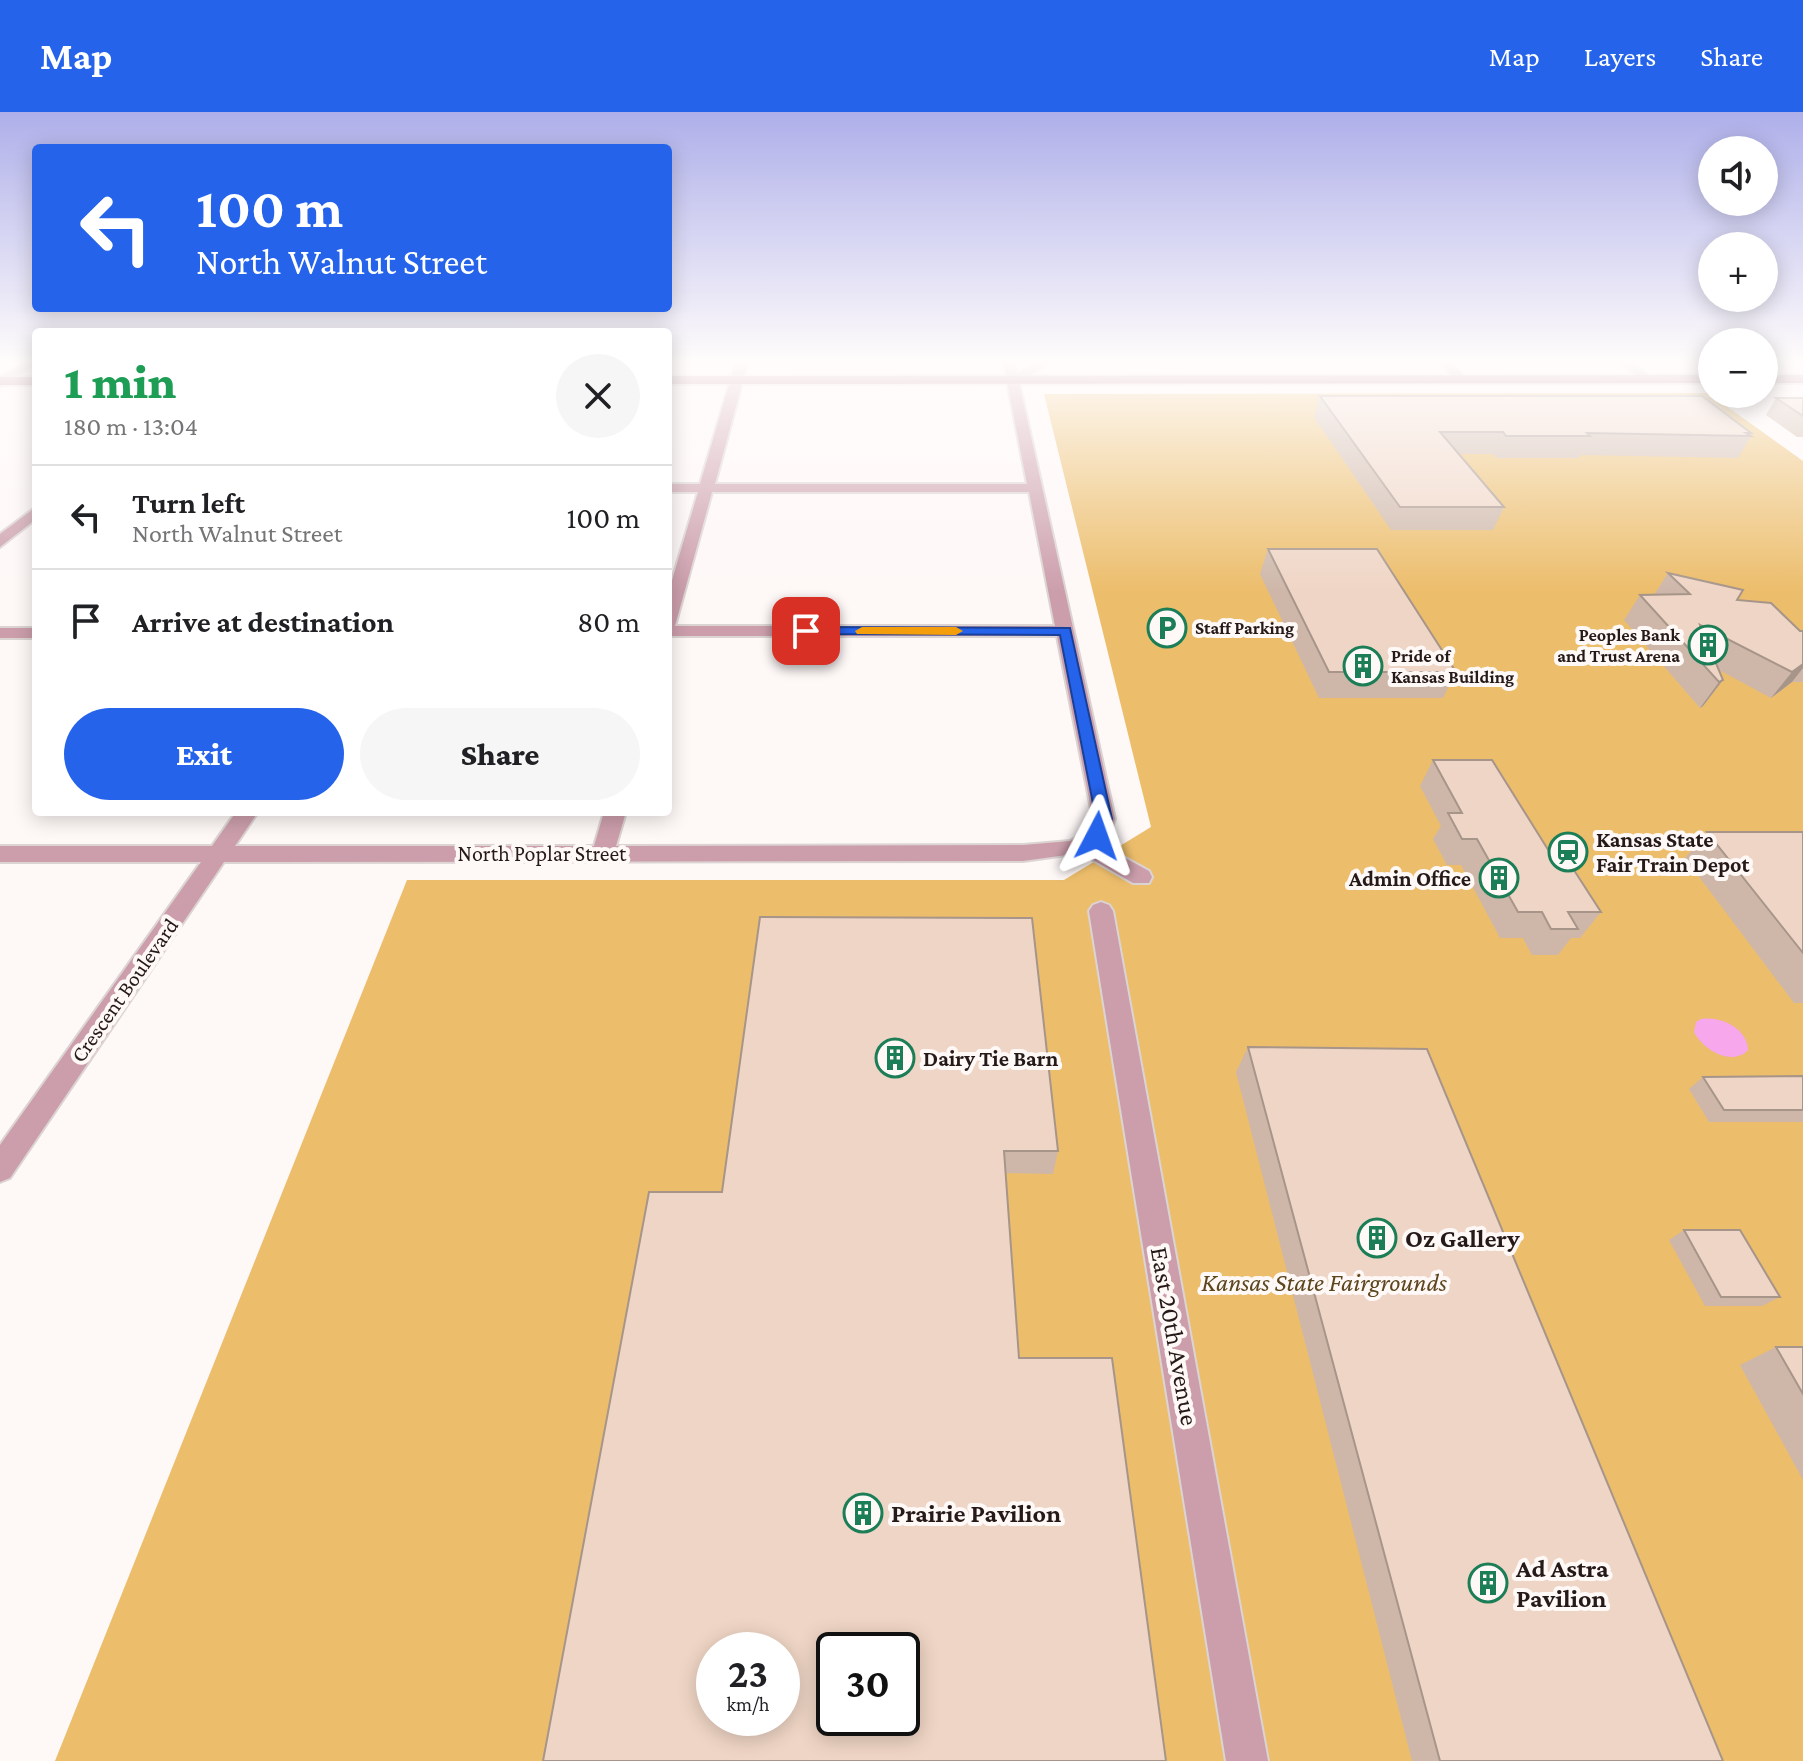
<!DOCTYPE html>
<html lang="en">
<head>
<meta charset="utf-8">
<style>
  body { margin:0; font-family:"Crimson Pro",serif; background:#f6f6f6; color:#202124; height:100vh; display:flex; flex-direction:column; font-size:30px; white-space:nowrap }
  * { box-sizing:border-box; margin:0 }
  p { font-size:26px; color:#757577 }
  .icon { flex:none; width:44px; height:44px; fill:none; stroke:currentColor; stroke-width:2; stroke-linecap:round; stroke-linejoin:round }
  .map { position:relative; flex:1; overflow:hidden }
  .drawer { position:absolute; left:32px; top:216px; width:640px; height:488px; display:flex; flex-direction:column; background:#fff; border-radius:8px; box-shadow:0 4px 20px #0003 }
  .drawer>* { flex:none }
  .hud { position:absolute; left:32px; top:32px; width:640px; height:168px; border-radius:8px; box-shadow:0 4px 20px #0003; background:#2563eb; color:#fff; overflow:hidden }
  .fabs { position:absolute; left:1698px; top:24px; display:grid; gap:16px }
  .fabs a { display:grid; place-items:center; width:80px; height:80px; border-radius:50%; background:#fff; box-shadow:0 4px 20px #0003; font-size:40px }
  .speed { position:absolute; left:696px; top:1520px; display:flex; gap:16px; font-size:40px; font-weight:700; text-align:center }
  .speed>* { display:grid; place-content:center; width:104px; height:104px; border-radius:50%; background:#fff; box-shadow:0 4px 20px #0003; line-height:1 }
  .speed small { font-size:20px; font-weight:400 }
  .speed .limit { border:4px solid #111; border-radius:12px; background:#fff; color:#111 }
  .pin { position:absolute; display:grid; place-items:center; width:68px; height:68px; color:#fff; margin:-34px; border-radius:16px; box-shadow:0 4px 12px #0006 }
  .me { position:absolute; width:88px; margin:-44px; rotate:4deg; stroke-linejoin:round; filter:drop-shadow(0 0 6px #0008) }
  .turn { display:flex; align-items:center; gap:28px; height:168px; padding:0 32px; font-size:36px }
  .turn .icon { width:104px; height:104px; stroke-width:2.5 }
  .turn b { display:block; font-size:56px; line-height:68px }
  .round { display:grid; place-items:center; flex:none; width:84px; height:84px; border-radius:42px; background:#f6f6f6 }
  .headline { display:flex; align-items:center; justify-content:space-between; height:136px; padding:0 32px }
  h1 { font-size:48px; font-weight:800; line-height:60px; color:#1e9e55 }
  .button { display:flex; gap:16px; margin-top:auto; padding:16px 32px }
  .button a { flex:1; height:92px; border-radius:48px; background:#2563eb; color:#fff; font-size:32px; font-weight:800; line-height:92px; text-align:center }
  .button a+a { background:#f6f6f6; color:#202124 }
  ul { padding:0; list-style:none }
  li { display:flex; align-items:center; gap:24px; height:104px; padding:0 32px; border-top:2px solid #e0e0e0 }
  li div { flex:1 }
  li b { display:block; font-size:30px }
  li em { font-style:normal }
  header { display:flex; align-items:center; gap:48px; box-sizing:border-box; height:112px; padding:0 40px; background:#2563eb; color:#fff }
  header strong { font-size:38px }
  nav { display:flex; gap:44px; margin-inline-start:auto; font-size:28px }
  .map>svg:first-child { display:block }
</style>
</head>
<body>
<header>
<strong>Map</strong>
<nav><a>Map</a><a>Layers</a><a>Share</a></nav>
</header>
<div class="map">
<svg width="1803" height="1649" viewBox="0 0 1803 1649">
  <rect width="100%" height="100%" fill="#fef8f7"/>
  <!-- green -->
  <path fill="#ecbd6b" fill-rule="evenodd" d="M1708,281L1803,349V1649H55L407,768H1064L1151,715L1044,282ZM714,1538H782V1606H714ZM834,1538H902V1606H834Z"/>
  <!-- water -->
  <path fill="#f7a7ec" d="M1701,907C1721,904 1747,916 1748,938C1732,955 1703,938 1694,920L1696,910Z"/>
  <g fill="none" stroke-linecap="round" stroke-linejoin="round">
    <defs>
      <path id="minor" d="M25,249H36V252L0,274V265Z
        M736,249H748L715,372H1027L1003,249H1015L1017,261L1039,249H1053L1019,270L1115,707L1109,722L1100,732L1149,759L1152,765L1149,771H1133L1081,741L1023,749L224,750L10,1066L0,1070V1033L201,750H0V734H212L236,700H258L235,734H594L604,700H626L616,734L1023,733L1070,729L1089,719L1093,707L1057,524H668V482L698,380H668V372H700ZM712,380H1029L1055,514H675Z
        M1437,249H1450L1467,267L1457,270Z
        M1618,249H1631L1653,267L1643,270Z
        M36,395V407L0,435V422Z
        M0,516H36V526H0Z
        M1101,790L1109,793L1113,799L1268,1649H1226L1089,799L1093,793Z"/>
      <path id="major" d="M1712,263V271L668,272V264Z
        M1764,263H1803V271H1764Z
        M0,265H36V273H0Z"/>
    </defs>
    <!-- minor casing -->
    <use href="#minor" stroke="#dbd4d3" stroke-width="4"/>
    <!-- major casing -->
    <use href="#major" stroke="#dbd4d3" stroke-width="4"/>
    <!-- minor -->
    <use href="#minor" fill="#cc9eac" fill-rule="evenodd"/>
    <!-- major -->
    <use href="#major" fill="#9f516d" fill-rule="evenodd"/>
  </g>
  <!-- wall -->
  <path fill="#ceb7a9" d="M1320,284L1751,321L1750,323L1751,324L1738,346L1581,343L1579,346H1496L1493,342H1458L1504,395L1493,418H1391L1314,305Z
    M1776,286H1803V325H1797L1766,303Z
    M1268,437L1456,560L1443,586H1319L1260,462Z
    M1668,461L1737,488L1800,519H1803V570H1792L1771,586L1719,558L1723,568L1703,594L1700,596L1624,508L1640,483H1654Z
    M1433,648L1557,752L1601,800L1580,826H1571L1558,843H1532L1523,826H1500L1461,753H1447L1433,727L1441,714L1420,674Z
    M1707,720H1803V891H1794L1685,746Z
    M760,805L1058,1039L1053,1062L1005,1061L1019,1246L1166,1649Z
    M1248,935L1723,1649H1412L1236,960Z
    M1803,964V1010H1709L1689,977L1703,965Z
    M1684,1118L1780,1185L1762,1194H1705L1669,1128Z
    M1776,1235H1803V1368L1740,1253Z"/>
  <!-- shaded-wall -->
  <path fill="#a7958a" d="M1803,552V556L1792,570L1771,586L1792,560Z
    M1723,568L1703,594L1700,596L1719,570Z"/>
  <!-- building -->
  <path fill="#efd5c5" stroke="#a7958a" stroke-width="2" fill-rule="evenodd" d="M1320,284H1702L1751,321H1746L1751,324L1587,321L1590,324H1506L1503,320H1440L1504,395H1400Z
    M1776,286H1803V304Z
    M1268,437H1377L1456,560H1329Z
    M1668,461L1743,478L1737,488L1771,491L1800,519H1803V552L1792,560L1700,513L1723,568L1719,570L1640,483L1690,482Z
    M1433,648H1492L1557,752H1570L1601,800H1568L1578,817H1551L1542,800H1518L1477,727H1462L1448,701H1462Z
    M1707,720H1803V841Z
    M760,805L1032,806L1058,1039H1004L1019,1246H1112L1166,1649H543L649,1080H722ZM714,1538H782V1606H714ZM834,1538H902V1606H834Z
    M1248,935L1427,937L1723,1649H1440Z
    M1803,964V998H1724L1703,965Z
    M1684,1118H1740L1780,1185H1721Z
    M1776,1235H1803V1282Z"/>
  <!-- sky -->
  <linearGradient id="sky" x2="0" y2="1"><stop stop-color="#aeafea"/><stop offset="0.52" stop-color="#fffcfb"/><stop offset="1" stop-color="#fffcfb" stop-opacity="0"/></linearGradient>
  <rect width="1803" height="480" fill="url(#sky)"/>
  <!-- route -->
  <path fill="#2563eb" stroke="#184099" stroke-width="2" d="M806,515L1070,516L1112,707L1103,728L1097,729L1089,724L1096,707L1060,523L802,522L800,519Z"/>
  <!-- slow -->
  <path fill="#f59e0b" d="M862,515H956L963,519L956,523L857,522L855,519Z"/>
  <!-- icons -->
  <defs>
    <symbol id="parking-ring" viewBox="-11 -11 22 22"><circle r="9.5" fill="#fef8f7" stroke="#1b7e56" stroke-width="1.5"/><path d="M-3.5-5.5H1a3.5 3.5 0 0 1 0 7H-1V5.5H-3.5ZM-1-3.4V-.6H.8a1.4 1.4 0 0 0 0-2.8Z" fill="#1b7e56"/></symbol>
    <symbol id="building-ring" viewBox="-11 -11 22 22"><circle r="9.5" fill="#fef8f7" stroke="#1b7e56" stroke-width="1.5"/><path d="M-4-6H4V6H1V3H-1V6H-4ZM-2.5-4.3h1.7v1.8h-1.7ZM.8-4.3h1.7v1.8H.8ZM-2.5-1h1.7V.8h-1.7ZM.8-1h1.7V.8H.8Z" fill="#1b7e56"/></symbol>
    <symbol id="station-ring" viewBox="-11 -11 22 22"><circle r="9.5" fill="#fef8f7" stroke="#1b7e56" stroke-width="1.5"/><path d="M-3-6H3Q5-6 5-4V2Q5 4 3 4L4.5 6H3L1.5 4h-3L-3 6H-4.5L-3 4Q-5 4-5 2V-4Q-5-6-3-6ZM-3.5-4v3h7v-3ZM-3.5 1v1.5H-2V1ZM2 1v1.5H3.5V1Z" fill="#1b7e56"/></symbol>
  </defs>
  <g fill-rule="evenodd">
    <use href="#parking-ring" x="1145" y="494" width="44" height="44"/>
    <use href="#building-ring" x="1686" y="511" width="44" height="44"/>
    <use href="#building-ring" x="1341" y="532" width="44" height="44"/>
    <use href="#station-ring" x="1546" y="718" width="44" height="44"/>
    <use href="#building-ring" x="1477" y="744" width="44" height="44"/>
    <use href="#building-ring" x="873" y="924" width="44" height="44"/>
    <use href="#building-ring" x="1355" y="1104" width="44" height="44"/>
    <use href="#building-ring" x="841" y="1379" width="44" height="44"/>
    <use href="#building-ring" x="1466" y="1449" width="44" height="44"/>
  </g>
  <g text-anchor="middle" stroke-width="8" stroke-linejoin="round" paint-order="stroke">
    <!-- far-poi labels -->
    <g font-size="18" font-weight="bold" fill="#261a19" stroke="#fef8f7" text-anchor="start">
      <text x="1195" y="522">Staff Parking</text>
      <text x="1680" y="529" text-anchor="end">Peoples Bank<tspan x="1680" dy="21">and Trust Arena</tspan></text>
      <text x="1391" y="550">Pride of<tspan x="1391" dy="21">Kansas Building</tspan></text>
    </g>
    <!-- poi labels -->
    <g font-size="22" font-weight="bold" fill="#261a19" stroke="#fef8f7" text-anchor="start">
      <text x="1596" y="735">Kansas State<tspan x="1596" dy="25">Fair Train Depot</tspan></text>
      <text x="1471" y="774" text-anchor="end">Admin Office</text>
      <text x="923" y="954">Dairy Tie Barn</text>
    </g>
    <!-- street labels -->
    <g font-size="22" fill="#261a19" stroke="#fef8f7">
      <text x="542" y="749">North Poplar Street</text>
      <text transform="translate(124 878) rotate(-55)" y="8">Crescent Boulevard</text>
    </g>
    <!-- near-poi labels -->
    <g font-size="26" font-weight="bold" fill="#261a19" stroke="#fef8f7" text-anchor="start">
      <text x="1405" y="1135">Oz Gallery</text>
      <text x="891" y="1410">Prairie Pavilion</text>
      <text x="1516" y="1465">Ad Astra<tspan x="1516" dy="30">Pavilion</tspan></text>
    </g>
    <!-- near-park labels -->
    <g font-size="26" font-style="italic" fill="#5c461e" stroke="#fef8f7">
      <text x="1324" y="1179">Kansas State Fairgrounds</text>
    </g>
    <!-- near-street labels -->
    <g font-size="26" fill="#261a19" stroke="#fef8f7">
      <text transform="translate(1175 1224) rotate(80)" y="9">East 20th Avenue</text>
    </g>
  </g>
</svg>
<div class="fabs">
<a><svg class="icon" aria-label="sound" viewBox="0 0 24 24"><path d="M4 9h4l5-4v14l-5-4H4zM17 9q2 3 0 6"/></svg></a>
<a>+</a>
<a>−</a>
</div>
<div class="speed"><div>23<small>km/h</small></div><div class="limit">30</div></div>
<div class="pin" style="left:806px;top:519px;background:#d93025"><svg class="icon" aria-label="arrive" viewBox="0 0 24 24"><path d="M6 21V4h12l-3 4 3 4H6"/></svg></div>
<svg class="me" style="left:1097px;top:724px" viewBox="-20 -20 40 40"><path d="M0-17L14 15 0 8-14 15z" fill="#2563eb" stroke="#fff" stroke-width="4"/></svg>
<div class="hud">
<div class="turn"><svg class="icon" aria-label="left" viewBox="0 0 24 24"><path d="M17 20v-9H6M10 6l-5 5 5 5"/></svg><div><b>100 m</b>North Walnut Street</div></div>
</div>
<section class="drawer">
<div class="headline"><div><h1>1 min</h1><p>180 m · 13:04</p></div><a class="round"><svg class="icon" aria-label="close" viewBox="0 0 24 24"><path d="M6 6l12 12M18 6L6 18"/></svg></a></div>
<ul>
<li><svg class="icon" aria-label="left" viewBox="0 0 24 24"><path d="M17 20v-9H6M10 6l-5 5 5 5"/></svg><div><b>Turn left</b><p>North Walnut Street</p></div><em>100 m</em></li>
<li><svg class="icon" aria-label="arrive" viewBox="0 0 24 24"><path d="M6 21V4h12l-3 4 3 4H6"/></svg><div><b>Arrive at destination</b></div><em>80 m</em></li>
</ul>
<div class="button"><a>Exit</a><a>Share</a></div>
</section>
</div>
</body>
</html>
